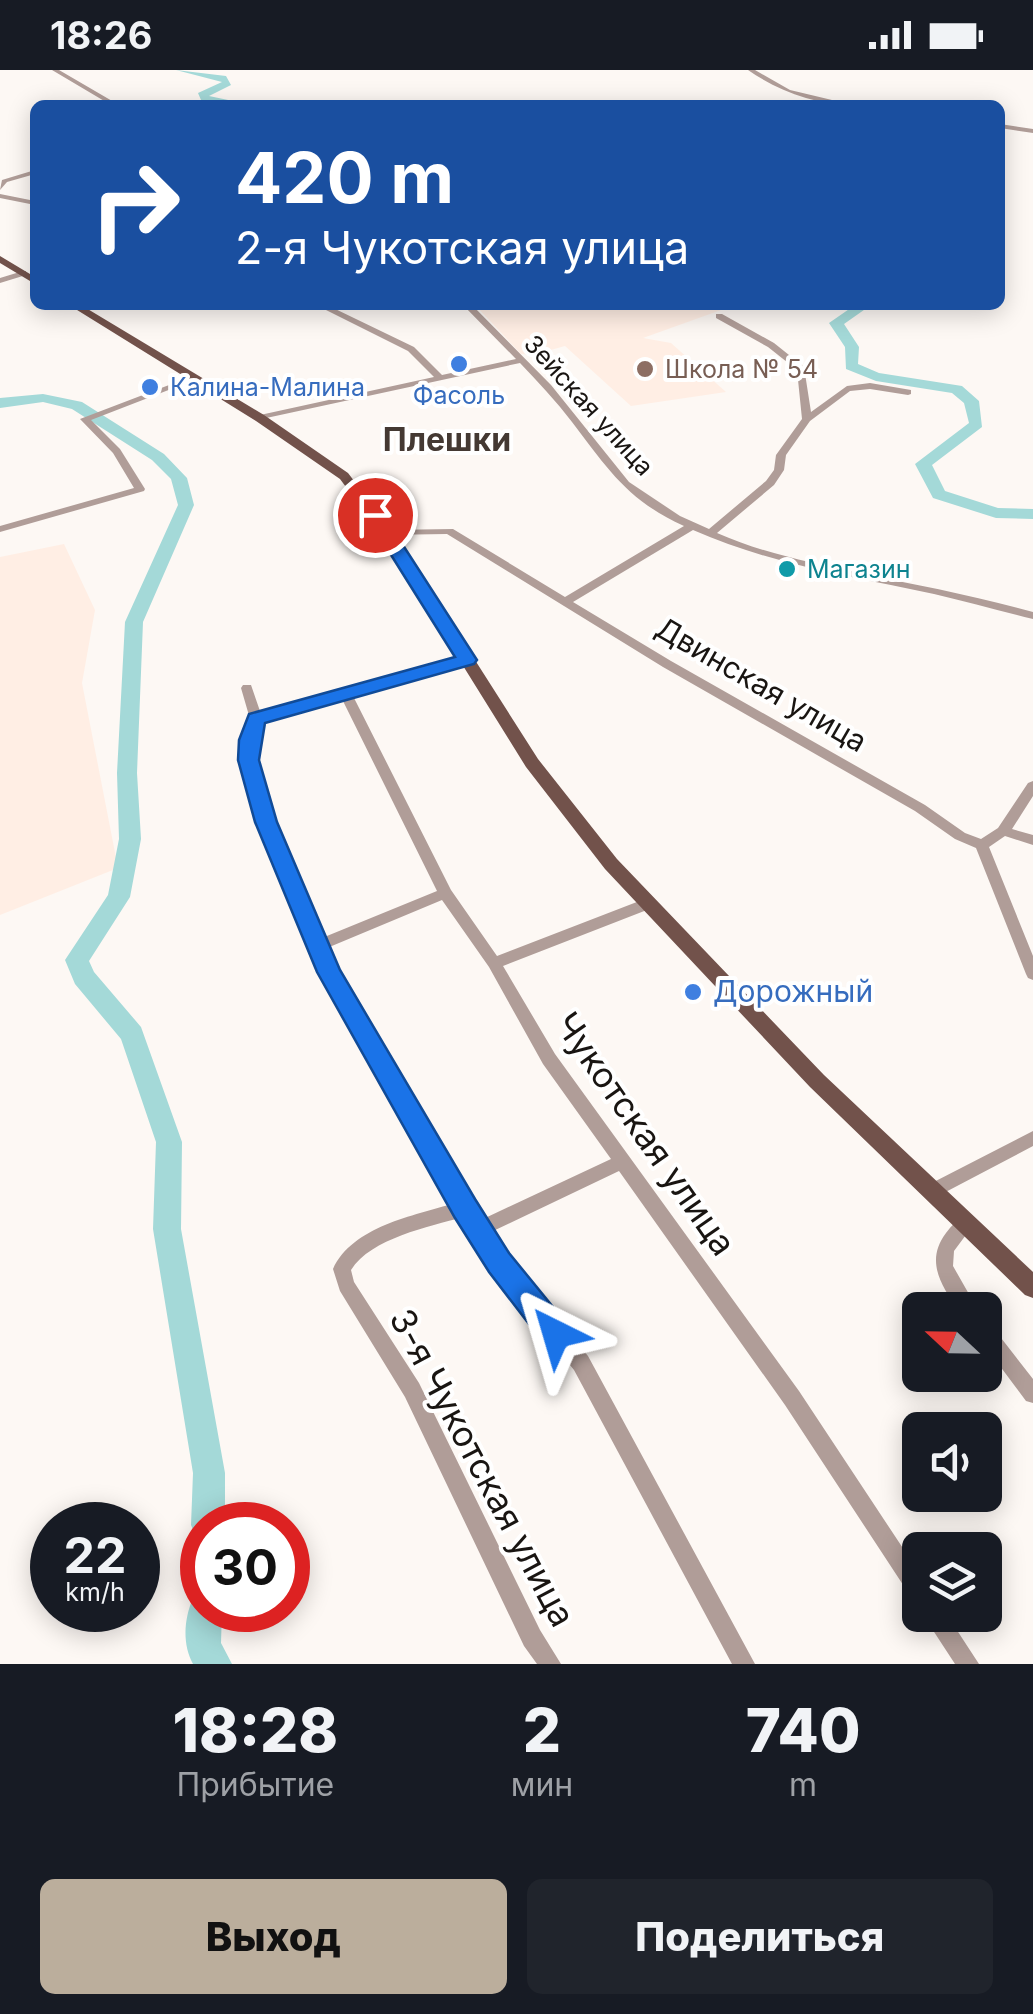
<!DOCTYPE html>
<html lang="ru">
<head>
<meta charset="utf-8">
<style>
  body { margin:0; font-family:Inter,sans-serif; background:#20242c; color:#f1f3f6; height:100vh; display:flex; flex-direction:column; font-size:38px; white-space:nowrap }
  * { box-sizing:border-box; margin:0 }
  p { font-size:32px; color:#9ea1a6 }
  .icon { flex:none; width:55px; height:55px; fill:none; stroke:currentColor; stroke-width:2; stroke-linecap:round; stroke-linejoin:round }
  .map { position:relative; height:1594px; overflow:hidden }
  .drawer { display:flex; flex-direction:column; background:#171b24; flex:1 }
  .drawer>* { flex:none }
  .top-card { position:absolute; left:30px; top:30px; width:975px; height:210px; border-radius:15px; box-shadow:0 5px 25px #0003; background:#1a4fa0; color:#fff; overflow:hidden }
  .needle { width:65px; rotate:292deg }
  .buttons { position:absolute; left:902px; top:1222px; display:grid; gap:20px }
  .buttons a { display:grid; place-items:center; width:100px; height:100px; border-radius:15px; background:#171b24; box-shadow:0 5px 25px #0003; font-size:50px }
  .speed { position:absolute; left:30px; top:1432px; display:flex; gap:20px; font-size:50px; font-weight:700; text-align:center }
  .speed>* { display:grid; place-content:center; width:130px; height:130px; border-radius:50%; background:#171b24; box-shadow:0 5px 25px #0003; line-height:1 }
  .speed small { font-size:25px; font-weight:400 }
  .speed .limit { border:15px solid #d22; background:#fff; color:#111 }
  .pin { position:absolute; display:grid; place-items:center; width:85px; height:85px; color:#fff; margin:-42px; border:5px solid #fff; border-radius:50%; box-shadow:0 2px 10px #0007 }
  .me { position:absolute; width:110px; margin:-55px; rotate:320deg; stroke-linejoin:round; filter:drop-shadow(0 0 8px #0008) }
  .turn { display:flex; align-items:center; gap:35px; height:210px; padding:0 40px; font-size:45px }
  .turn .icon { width:130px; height:130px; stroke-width:2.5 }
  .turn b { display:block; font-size:70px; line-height:85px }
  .eta { display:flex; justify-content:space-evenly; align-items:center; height:170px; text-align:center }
  .eta b { font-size:60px; font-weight:800; line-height:70px }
  .action { display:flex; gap:20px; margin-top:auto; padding:20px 40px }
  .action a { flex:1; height:115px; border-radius:15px; background:#bbae9c; color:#111; font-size:40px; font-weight:800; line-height:115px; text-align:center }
  .action a+a { background:#20242c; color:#f1f3f6 }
  .status { display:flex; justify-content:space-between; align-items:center; height:70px; padding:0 50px; background:#171b24; direction:ltr }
  .status svg { height:28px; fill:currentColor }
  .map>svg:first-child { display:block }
</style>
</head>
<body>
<div class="status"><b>18:26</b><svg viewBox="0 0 49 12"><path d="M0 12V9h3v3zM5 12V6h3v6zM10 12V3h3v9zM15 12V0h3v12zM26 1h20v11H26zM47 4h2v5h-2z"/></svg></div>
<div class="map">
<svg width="1033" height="1594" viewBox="0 0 1033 1594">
  <rect width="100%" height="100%" fill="#fdf8f4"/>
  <!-- built -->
  <path fill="#ffeee4" d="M475,235H735L643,268L671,273L726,322L631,336L565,276L533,285L521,284Z
    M64,474L95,540L82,613L118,798L0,845V487Z"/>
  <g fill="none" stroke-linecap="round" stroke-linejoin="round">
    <!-- river -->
    <path fill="#a4d9d8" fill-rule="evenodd" d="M176,0L226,6L231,15L209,26L252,35L201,30L198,23L222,12Z
      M855,235H871L844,254L859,277L858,294L879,303L962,316L979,331L982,357L932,395L945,421L998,438L1033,439V449L996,448L933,428L915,394L969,353L964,333L952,323L876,311L846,299L845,277L829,253Z
      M43,324L82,332L164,384L187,408L194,435L143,552L137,703L141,769L130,827L89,891L94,902L141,957L182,1072L181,1159L225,1403V1455H202V1469L196,1467L191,1455L193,1403L153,1159L156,1072L121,969L75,914L65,890L108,825L119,769L117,703L125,552L178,435L171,409L152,390L72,339L43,332L0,338V328Z
      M202,1524V1540H222L221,1573L232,1594H193C182,1574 184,1549 193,1528Z"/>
    <!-- minor -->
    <path fill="#b09d98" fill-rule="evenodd" d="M52,0H59L119,35H111Z
      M748,0H755L790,20L853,35C816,35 778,21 748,0Z
      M1000,54L1033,59V63L1000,58Z
      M30,78H35V84L30,80Z
      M35,100V104L7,112L0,120L2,110Z
      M0,124L35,131V135L0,128Z
      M23,201H26V205L0,213V208Z
      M316,235H327L414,277L442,305L516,289L463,235H472L551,315L629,412L680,446L709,459L766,411L774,400L776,385L802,349L797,300L768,277L716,248V244H722L774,273L804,297L811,342L847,316L870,313L911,320V324L908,325L870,319L850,321L810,351L786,385L784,400L774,415L717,463C762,483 812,493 859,503C917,515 976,526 1033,542V549C1000,541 968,532 934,524C853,507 770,494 693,460L573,532L671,591L925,735L965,763L981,769L998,758L1028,713L1033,711V726L1012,759L1033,765V775L1005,766L989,777L1033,886V910L1028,908L1026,904L976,778L955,769L915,741L663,597L447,464L383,465L382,463L387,460L453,459L565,527L684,456C627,430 608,399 572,352C556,331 538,312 520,293L257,350L255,348L260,345L434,307L408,281Z
      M190,307L197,309L91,350L120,379L145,419L144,421L0,462V456L134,418L113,383L80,349Z
      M467,586L473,590L471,593L353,626L451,820L497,886L642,830H652L654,834L652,838L503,896L555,984L799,1321L920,1504V1533L913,1530L785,1335L619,1101L491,1162L505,1187L588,1286L755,1594H732L574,1300L493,1199L463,1147C429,1157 371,1168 351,1200L354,1212L419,1313L540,1560L561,1594H537L524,1576L405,1327L340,1221L333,1199C353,1156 413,1146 455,1133L323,903L259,752L243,690V670L250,649L241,618L243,615H251L261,644ZM342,629L437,821L322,868L273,752L255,690V670L261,652ZM442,830L489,897L543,994L611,1089L483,1149L337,901L327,878Z
      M1033,1061V1076L938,1126L932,1129L926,1126L924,1121L926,1116Z
      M965,1146L971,1148L974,1154L954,1181L953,1196L978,1240H958C941,1215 925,1191 946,1163C952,1155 957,1150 965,1146Z
      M985,1252L991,1255L1033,1309V1333L1026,1331L985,1276Z
      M923,1545H947L979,1594H955Z"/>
    <!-- major -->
    <path fill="#72524b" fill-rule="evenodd" d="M0,186L35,207V214L0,193Z
      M69,235H81L264,345L348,403L394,463L538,689L617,789L824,1005L1033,1202V1228L1025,1225L810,1017L605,799L526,697L381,464L340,409L256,351Z"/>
  </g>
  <!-- route -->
  <path fill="#1a73e8" stroke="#114b97" stroke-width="2.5" d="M369,441H381L477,590L474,594L265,653L259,690L277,752L340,900L475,1129L509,1183L566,1253L571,1264L566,1275L556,1279L545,1275L489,1202L455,1148L317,902L255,752L238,690L239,670L249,644L455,587L366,445Z"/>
  <!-- markers -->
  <g fill="#3f7fe0" stroke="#fff" stroke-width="4">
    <circle cx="459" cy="294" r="10"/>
    <circle cx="150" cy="317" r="10"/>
    <circle cx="693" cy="922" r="10"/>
  </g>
  <circle fill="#8d6e63" stroke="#fff" stroke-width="4" cx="645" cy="299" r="10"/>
  <circle fill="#0f9aa8" stroke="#fff" stroke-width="4" cx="787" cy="499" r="10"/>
  <g text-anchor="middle" stroke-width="8" stroke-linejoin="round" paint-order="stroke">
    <!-- far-education labels -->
    <g font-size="25" fill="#785e54" stroke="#fff" text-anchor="start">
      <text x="665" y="308">Школа № 54</text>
    </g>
    <!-- far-shop labels -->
    <g font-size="25" fill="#366cbe" stroke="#fff" text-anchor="start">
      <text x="170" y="326">Калина-Малина</text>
      <text x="459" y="334" text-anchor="middle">Фасоль</text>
    </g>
    <!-- far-street labels -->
    <g font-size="25" fill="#191512" stroke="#fff">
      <text transform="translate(589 335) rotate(48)" y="9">Зейская улица</text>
    </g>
    <!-- far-culture labels -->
    <g font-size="25" fill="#0d838f" stroke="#fff" text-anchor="start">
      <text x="807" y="508">Магазин</text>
    </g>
    <!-- street labels -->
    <g font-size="30" fill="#191512" stroke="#fff">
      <text transform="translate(761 615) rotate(30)" y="10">Двинская улица</text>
    </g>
    <!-- shop labels -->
    <g font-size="30" fill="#366cbe" stroke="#fff" text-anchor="start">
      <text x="713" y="932">Дорожный</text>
    </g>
    <!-- far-district labels -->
    <g font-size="32" font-weight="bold" fill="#443933" stroke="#fff">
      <text x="447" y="381">Плешки</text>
    </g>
    <!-- near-street labels -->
    <g font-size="35" fill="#191512" stroke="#fff">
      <text transform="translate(645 1064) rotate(55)" y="12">Чукотская улица</text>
      <text transform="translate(482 1398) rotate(62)" y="12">3-я Чукотская улица</text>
    </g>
  </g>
</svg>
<div class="buttons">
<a><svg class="needle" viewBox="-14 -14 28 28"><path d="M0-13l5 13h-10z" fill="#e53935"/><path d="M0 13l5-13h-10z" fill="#9ea1a6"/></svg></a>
<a><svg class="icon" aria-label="sound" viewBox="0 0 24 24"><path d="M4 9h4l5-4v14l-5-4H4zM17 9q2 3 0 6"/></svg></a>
<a><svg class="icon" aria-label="layers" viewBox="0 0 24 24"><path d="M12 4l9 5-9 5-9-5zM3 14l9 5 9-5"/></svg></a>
</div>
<div class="speed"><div>22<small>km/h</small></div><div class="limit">30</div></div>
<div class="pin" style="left:375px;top:445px;background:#d93025"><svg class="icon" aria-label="arrive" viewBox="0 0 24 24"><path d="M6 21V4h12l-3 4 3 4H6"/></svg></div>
<svg class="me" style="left:556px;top:1264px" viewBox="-20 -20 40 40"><path d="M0-17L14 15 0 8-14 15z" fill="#1a73e8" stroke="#fff" stroke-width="4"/></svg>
<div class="top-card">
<div class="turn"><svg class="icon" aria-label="right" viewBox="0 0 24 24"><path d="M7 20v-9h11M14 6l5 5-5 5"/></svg><div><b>420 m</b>2-я Чукотская улица</div></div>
</div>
</div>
<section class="drawer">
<div class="eta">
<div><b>18:28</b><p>Прибытие</p></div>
<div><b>2</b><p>мин</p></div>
<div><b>740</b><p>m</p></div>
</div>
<div class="action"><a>Выход</a><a>Поделиться</a></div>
</section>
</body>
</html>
